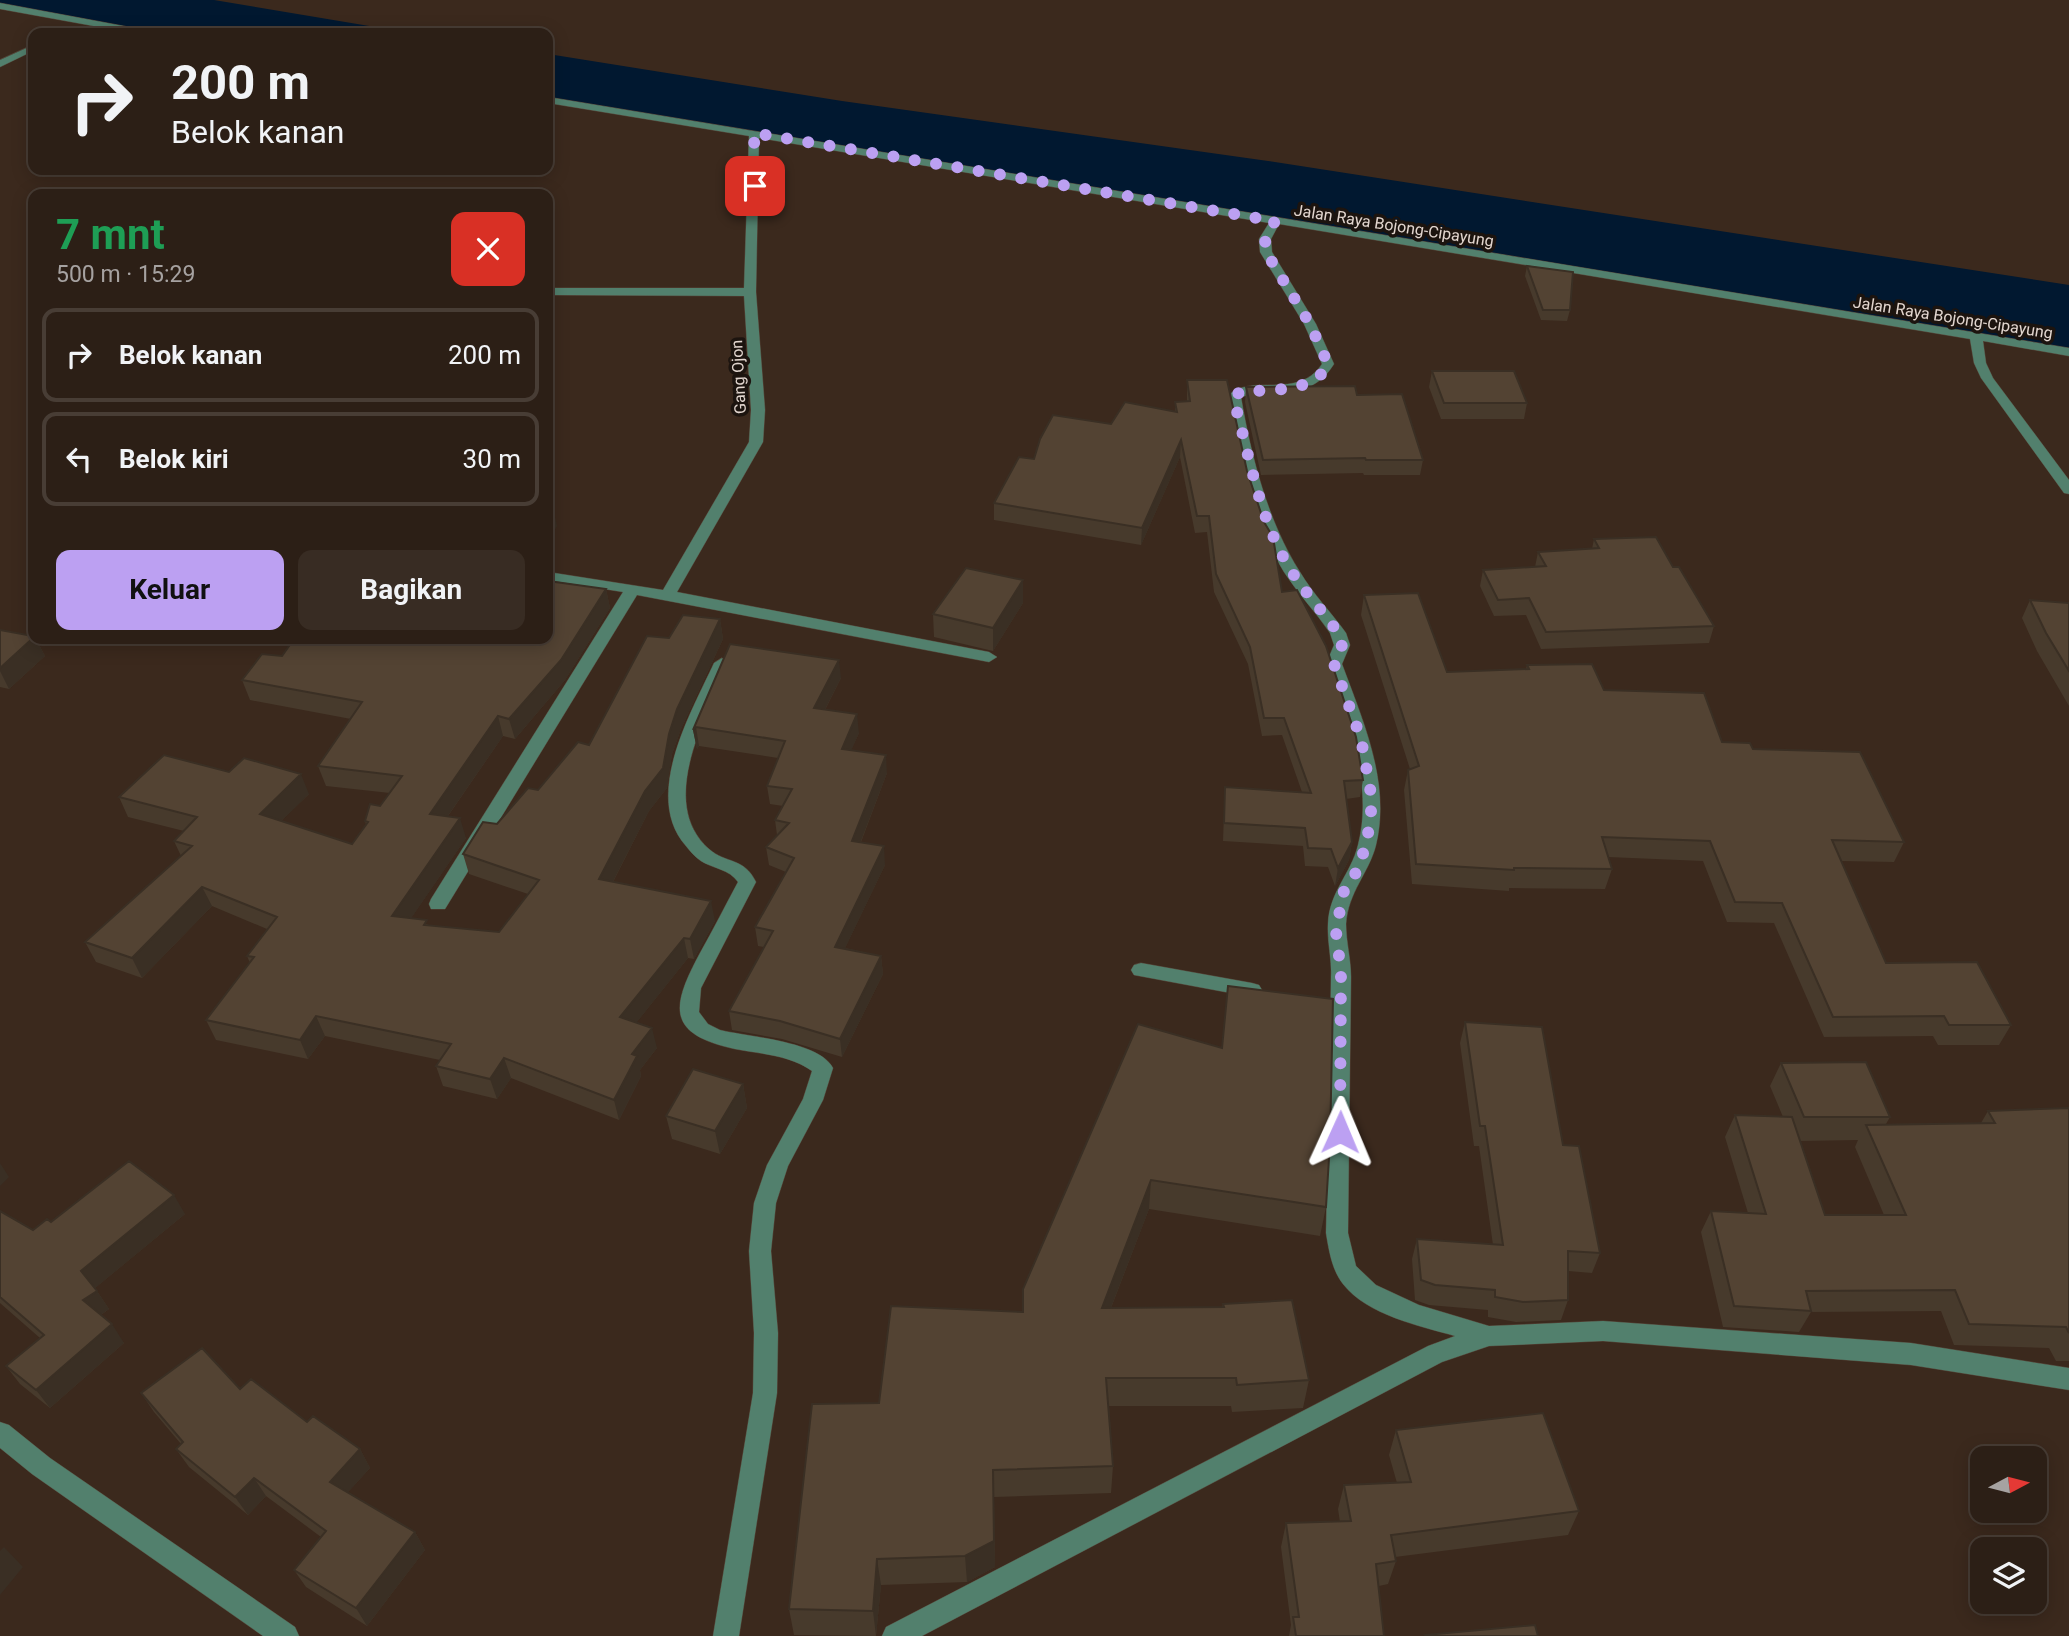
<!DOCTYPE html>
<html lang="id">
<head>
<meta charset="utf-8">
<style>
  body { margin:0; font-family:Roboto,sans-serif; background:#382c23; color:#f1f3f6; height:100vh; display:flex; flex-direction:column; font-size:26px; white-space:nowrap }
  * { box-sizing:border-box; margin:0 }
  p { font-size:23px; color:#a6a2a1 }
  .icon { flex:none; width:38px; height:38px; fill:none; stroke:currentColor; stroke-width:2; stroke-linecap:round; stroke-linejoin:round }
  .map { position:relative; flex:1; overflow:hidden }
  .sheet { position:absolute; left:28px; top:189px; width:525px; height:455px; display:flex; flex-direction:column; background:#2c1f16; border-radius:14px; box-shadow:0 4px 18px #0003,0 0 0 2px #483d35 }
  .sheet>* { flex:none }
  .hud { position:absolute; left:28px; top:28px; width:525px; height:147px; border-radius:14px; box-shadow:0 4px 18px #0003,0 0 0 2px #483d35; background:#2c1f16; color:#f1f3f6; overflow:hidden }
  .needle { width:46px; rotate:83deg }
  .tools { position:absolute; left:1970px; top:1446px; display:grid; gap:14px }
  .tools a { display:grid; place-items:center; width:77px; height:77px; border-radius:14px; background:#2c1f16; box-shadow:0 4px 18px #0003,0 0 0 2px #483d35; font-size:35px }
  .pin { position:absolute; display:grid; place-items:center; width:60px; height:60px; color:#fff; margin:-30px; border-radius:14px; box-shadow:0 4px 10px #0006 }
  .me { position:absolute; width:77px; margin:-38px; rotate:1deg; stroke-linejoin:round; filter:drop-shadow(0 0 5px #0008) }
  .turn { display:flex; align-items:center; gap:24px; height:147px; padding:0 28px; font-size:32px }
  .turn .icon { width:91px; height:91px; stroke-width:2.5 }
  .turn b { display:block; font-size:49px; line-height:60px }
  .round { display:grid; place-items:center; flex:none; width:74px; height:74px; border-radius:14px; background:#382c23 }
  .overview { display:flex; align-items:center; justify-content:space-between; height:119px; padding:0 28px }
  h1 { font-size:42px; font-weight:700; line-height:52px; color:#1e9e55 }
  .primary-button { display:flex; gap:14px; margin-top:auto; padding:14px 28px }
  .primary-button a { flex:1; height:80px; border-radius:14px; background:#bca0f2; color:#111; font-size:28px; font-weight:700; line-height:80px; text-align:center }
  .primary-button a+a { background:#382c23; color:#f1f3f6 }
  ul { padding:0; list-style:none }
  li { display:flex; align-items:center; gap:21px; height:94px; margin:0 14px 10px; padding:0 14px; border:4px solid #483d35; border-radius:14px }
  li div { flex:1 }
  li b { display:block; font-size:26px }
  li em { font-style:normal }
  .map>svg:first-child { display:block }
</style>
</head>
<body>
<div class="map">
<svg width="2069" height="1636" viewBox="0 0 2069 1636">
  <rect width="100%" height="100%" fill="#3b291d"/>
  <!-- water -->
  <path fill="#011830" d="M0,0H214L411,33H145L0,6Z
    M548,54L842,101L1268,161L2069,285V353L548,99Z"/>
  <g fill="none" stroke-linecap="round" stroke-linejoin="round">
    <defs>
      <path id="minor" d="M0,3L145,30L150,33H132L0,9Z
        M33,45V51L0,67V60Z
        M548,97L2069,348V356L1983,341L1986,363L1993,378L2069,480V494L2064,493L1981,378L1974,363L1970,339L1279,224L1271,239L1272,252L1316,324L1334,364C1309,404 1276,385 1241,397C1251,456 1268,522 1300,572C1313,594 1331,612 1346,633L1350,645L1342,664C1363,721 1391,783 1376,845C1369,873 1348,892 1346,924C1346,942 1351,959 1351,977C1350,1062 1349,1148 1348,1233L1356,1266L1376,1285L1419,1305L1489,1326L1603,1321L1911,1343L2069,1368V1390L1911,1365L1603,1341L1489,1346L1442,1362L922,1636H882L886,1627L1428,1346L1455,1336C1420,1326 1367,1315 1343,1284C1332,1270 1329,1251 1326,1233C1328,1148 1330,1062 1331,977C1332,959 1327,942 1328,924C1329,892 1351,874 1358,845C1374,783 1347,721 1326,664L1334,645L1330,633C1316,612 1298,594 1284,572C1253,521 1237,455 1228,396C1250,372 1298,401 1322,364L1304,324L1260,252L1259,239L1269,223L759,138L756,292L765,410L763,442L677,592L989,652L997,657L989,662L637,595L445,909H431L429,904L431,899L623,592L548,580V572L663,590L749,442L751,410L744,296L548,295V288H744L749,136L548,103Z
        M722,658L730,663C707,714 656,802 709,849C726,864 744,857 756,882L701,988L699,1012L708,1024L720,1030C748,1037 819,1041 833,1068L823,1100L788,1166L776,1203L771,1251L778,1333L777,1393L739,1636H713L753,1393L754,1333L749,1251L754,1203L767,1165L803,1099L812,1071C790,1055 761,1054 735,1049C666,1034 671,1007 700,953C713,930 725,906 738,882C729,869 714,869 701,861C695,857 690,851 686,846C642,796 691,713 714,663Z
        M1141,963L1252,983L1259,985L1262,990L1259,995L1252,997L1134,975L1131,970L1134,965Z
        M0,1422L9,1425L50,1458L295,1627L299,1636H263L32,1474L0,1448Z"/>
    </defs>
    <!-- minor casing -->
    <use href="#minor" stroke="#564539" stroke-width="1"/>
    <!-- minor -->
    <use href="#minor" fill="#52806d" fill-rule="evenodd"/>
  </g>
  <!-- wall -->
  <path fill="#473a2c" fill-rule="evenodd" d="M1527,266L1570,310L1567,321L1541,320L1525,276Z
    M1432,371L1527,403L1524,419H1441L1429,387Z
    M1187,380L1247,471L1282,592L1363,780L1360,797L1346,799L1352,842L1349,860L1335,886L1328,867L1305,866L1303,846L1223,841L1225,787L1302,792L1282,735L1262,736L1248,664L1214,592L1207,532L1195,533L1180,457L1141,545L994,520V503L1034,459L1111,424L1175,412V402L1187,401Z
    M1246,387L1357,395L1423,460L1420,475H1364L1363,473L1261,475L1245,402Z
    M1594,539L1673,567L1714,626L1709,643L1541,649L1526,615L1494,616L1480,586L1483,570L1535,567L1538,552L1592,549Z
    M1023,580V603L993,651L934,637L933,614Z
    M606,589L610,608L565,680L515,739L503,736L448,816L466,838L411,918L429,925L499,932L528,894L469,874L463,854L589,745L669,638L720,619L723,639L681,729L672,754L667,788L649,811L613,882L715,921L694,959L688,958L636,1023L657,1048L640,1070L641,1076L619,1120L511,1078L497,1099L443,1086L436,1066L440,1060L325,1036L308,1059L216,1040L206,1020L250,963L247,956L267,929L212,906L142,978L96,962L85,942L181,856L174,841L184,831L128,817L119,797L309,794L281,821L352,844L366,825L365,821L380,806L390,793L326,786L318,766L351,719L250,700L242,680L282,656Z
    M1364,595L1447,672L1526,669L1527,665L1604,690L1722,742L1753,749L1904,842L1894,862L1841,861L1886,963L2011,1025L1999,1045H1938L1933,1036L1824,1037L1774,923L1727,922L1703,861L1608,857L1612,869L1605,889L1509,888V891L1412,884L1404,790L1408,770L1410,769L1361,615Z
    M2030,600L2069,603V706L2037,651L2022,618Z
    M0,630L36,639L45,656L9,689L0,687Z
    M730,644L841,678L825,710L859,733L851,750L887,773L861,842L885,865L845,948L881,956L883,974L842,1057L782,1039L732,1030L729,1011L764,947L758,946L755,927L786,872L769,865L766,847L777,835L775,820L783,806L770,804L767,786L778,758L699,746L697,749L693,730Z
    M1465,1022L1563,1145L1600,1253L1592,1273L1568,1271V1300L1561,1320L1516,1322L1488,1317V1310L1429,1305L1415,1300L1412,1259L1417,1239L1493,1245L1479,1146H1474L1460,1043Z
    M1221,1048L1326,1207L1320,1236L1149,1209L1111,1308L1222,1307L1223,1304L1309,1380L1303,1408L1232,1412L1231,1406H1109L1113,1466L1111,1493L994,1497L995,1567L967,1582L881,1585L876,1636L794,1635L789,1609L879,1403L1023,1312Z
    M1781,1063L1890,1117L1886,1124L1981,1123L1988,1111L2069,1108V1361H2056L2049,1348L1954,1345L1941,1311L1811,1312L1799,1332L1723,1327L1701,1232L1711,1211L1748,1213L1725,1137L1735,1115L1783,1117L1770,1086ZM1858,1140L1855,1147L1884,1215H1825L1800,1141Z
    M743,1084L747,1108L720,1154L672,1139L666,1116Z
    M0,1211L33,1230L51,1222L185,1214L95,1288L109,1309L101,1315L124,1343L50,1408L20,1384L6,1366L40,1338L0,1303Z
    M240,1389L360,1449L370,1468L348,1492L415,1532L425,1550L367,1626L306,1587L294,1570L321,1537L266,1496L248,1515L189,1467L176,1449L181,1444L154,1412L141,1393Z
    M1396,1430L1579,1511L1568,1535L1395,1557L1396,1561L1388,1584L1379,1586L1384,1636H1289L1291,1625L1281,1547L1286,1523L1340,1522L1338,1509L1344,1485L1397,1483L1389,1455Z"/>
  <!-- shaded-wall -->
  <path fill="#3a2f24" d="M550,230L553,246L548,259V235Z
    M1181,440L1180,457L1141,545L1142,528Z
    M553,508L557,526L548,541V515Z
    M1023,580V603L993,651V628Z
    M606,589L610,608L565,680L515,739L509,719Z
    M720,619L723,639L681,729L672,754L667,788L649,811L604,899L599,879L669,734L677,709Z
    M33,639H36L45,656L9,689L0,671V668Z
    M839,660L841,678L816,727L814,708Z
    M857,714L859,733L844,767L842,749Z
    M498,716L503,736L436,833L430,814Z
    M696,727L699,746L697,749L693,730Z
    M886,755L887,773L854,859L852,841Z
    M301,774L309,794L268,834L260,814Z
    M460,818L466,838L399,936L392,916Z
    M1352,842L1349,860L1335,886L1338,868Z
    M884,846L885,865L837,965L835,947Z
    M202,887L212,906L142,978L132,958Z
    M711,901L715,921L694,959L690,939Z
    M684,938L688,958L625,1037L620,1017Z
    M881,956L883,974L842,1057L840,1039Z
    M316,1016L325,1036L308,1059L300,1040Z
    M652,1028L657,1048L640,1070L641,1076L619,1120L614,1100L632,1054Z
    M504,1058L511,1078L497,1099L490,1079Z
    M743,1084L747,1108L720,1154L715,1131Z
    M0,1163L9,1177L0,1186Z
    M1151,1180L1149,1209L1100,1336L1102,1308Z
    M174,1195L185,1214L94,1289L81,1271Z
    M97,1291L109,1309L95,1319L83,1300Z
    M112,1324L124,1343L50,1408L36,1390Z
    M360,1449L370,1468L341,1500L330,1482Z
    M254,1478L266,1496L248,1515L235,1497Z
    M994,1497L995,1567L967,1582L965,1556Z
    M415,1532L425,1550L367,1626L356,1608Z
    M4,1547L23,1567L0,1595V1551Z
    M877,1559L881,1585L876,1636L873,1611Z"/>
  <!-- building -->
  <path fill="#534333" stroke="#3a2f24" stroke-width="2" d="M1527,266L1573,272L1570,310H1543Z
    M1432,371H1514L1527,403H1444Z
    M1187,380H1227L1247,471L1264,522L1273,537L1282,592L1297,590L1326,646L1356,737L1363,780L1344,781L1352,842L1338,868L1331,849L1308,848L1305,828L1224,823L1225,787L1311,793L1284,718H1264L1250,647L1216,574L1209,516H1197L1181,440L1142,528L994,503L1019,457L1034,459L1040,439L1053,415L1111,424L1125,402L1177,412L1175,402L1190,401Z
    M1355,386L1357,395L1402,394L1423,460H1366L1365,458L1263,460L1246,387Z
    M548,507L553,508L548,515Z
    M1656,537L1673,567H1679L1714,626L1546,632L1529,598L1498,600L1483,570L1546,566L1538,552L1599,548L1594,539Z
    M966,568L1023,580L993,628L933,614Z
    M548,581L606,589L561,660L509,719L498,716L430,814L460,818L392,916L427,920L424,925L499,932L539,880L463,854L483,822L497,824L528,788L538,790L578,742L589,745L647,636L669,638L683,615L720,619L677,709L669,734L663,768L645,791L599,879L711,901L690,939L684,938L620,1017L652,1028L632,1054L637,1056L614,1100L504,1058L490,1079L436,1066L451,1044L316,1016L300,1040L206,1020L254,957L247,956L277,917L202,887L132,958L85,942L192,846L174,841L197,817L119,797L164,755L229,772L244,758L301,774L260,814L352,844L368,822L365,821L370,804L380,806L402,776L318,766L362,702L242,680L262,654L282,656L294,639H548Z
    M1418,593L1447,672L1529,669L1527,665L1592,664L1604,690L1704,693L1722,742L1750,743L1753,749L1860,752L1904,842L1832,840L1886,963L1977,962L2011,1025H1949L1944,1016L1833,1017L1782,903L1735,902L1710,841L1602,837L1612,869L1514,868V870L1416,864L1408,770L1419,766L1364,595Z
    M2030,600L2069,603V671L2046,633Z
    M0,630L33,636V638L0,668Z
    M730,644L839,660L814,708L857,714L842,749L886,755L852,841L884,846L835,947L881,956L840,1039L780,1021L729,1011L773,931L755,927L794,858L766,847L789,823L775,820L792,789L767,786L785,741L696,727L693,730Z
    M1228,986L1333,999L1330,1142L1326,1207L1151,1180L1102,1308L1224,1307L1223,1304L1292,1300L1309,1380L1237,1385L1236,1378H1106L1113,1466L993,1470L994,1541L965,1556L877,1559L873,1611L789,1609L812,1404L879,1403L891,1306L1023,1312V1289L1138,1024L1222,1048Z
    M1465,1022L1542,1027L1563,1145L1579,1146L1600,1253L1568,1251V1300L1523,1302L1495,1297V1290L1435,1285L1421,1280L1417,1239L1503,1245L1485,1126H1480Z
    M1866,1062L1890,1117H1804L1781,1063Z
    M693,1069L743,1084L715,1131L666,1116Z
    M2069,1108V1333L2066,1327L1969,1324L1955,1290L1806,1291L1811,1311L1734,1306L1711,1211L1766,1214L1735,1115L1792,1117L1825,1215H1906L1866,1125L1995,1123L1988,1111Z
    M129,1161L174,1195L81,1271L97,1291L83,1300L112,1324L36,1390L6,1366L44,1335L0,1297V1211L33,1230L47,1219L51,1222Z
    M202,1348L240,1389L251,1379L307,1422L313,1416L360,1449L330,1482L415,1532L356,1608L294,1570L326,1531L254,1478L235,1497L176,1449L183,1442L141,1393Z
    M1543,1413L1579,1511L1391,1535L1396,1561L1376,1564L1384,1636H1296L1293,1617H1299L1286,1523L1351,1521L1344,1485L1411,1482L1396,1430Z
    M1535,1625L1538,1636H1426L1425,1635Z"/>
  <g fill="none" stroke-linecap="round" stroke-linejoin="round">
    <!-- route -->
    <path stroke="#bca0f2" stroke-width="12" stroke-dasharray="0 21.6" d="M755,186L754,133L1275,221L1265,239L1266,252L1310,324L1328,364C1315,394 1267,389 1240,392L1234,397L1236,408C1251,463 1261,524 1292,572C1306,594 1324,612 1338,633L1342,645L1334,664L1361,739L1371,794V821L1360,866L1343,893L1336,932L1341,972L1340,1132"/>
  </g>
  <g text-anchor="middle" stroke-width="7" stroke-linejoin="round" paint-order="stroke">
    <!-- far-street labels -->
    <g font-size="16" fill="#e2d6cf" stroke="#1c140f">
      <text transform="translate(1394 225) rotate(9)" y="6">Jalan Raya Bojong-Cipayung</text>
      <text transform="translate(1953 317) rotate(9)" y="6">Jalan Raya Bojong-Cipayung</text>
      <text transform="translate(738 377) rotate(-93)" y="6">Gang Ojon</text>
    </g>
  </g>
</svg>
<div class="tools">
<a><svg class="needle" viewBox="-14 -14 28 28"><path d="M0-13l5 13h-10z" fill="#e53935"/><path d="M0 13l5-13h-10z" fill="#a6a2a1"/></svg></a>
<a><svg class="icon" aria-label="layers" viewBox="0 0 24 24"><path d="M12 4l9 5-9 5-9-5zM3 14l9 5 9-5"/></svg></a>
</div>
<div class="pin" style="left:755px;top:186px;background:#d93025"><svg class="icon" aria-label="arrive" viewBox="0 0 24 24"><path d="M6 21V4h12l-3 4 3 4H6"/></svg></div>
<svg class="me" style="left:1340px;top:1132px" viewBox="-20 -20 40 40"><path d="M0-17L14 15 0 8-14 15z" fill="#bca0f2" stroke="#fff" stroke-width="4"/></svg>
<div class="hud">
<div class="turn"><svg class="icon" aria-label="right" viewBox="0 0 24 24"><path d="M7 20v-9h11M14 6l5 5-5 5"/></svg><div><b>200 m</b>Belok kanan</div></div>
</div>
<section class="sheet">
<div class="overview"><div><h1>7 mnt</h1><p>500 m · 15:29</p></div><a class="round" style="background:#d93025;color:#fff"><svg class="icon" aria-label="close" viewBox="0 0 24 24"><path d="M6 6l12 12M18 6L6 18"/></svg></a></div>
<ul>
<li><svg class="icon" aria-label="right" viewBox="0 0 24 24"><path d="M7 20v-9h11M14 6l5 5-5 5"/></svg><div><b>Belok kanan</b></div><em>200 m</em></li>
<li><svg class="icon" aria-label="left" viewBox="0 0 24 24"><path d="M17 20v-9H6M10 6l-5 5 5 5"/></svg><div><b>Belok kiri</b></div><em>30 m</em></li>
</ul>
<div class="primary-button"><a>Keluar</a><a>Bagikan</a></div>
</section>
</div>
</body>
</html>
